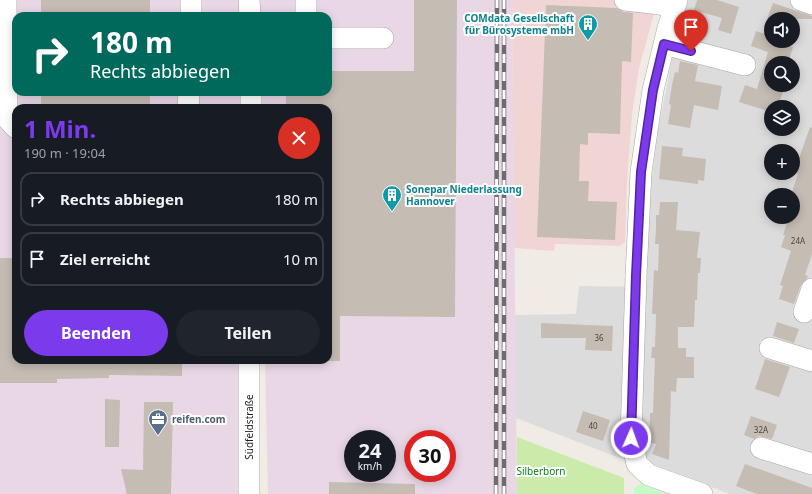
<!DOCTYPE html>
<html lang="de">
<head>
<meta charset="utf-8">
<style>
  body { margin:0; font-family:"Noto Sans",sans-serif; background:#20242c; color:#f1f3f6; height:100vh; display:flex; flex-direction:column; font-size:15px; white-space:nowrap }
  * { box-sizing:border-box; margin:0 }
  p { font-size:13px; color:#9ea1a6 }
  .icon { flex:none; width:22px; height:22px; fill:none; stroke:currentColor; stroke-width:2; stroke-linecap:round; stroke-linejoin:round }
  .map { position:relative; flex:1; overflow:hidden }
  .details { position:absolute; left:12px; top:104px; width:320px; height:260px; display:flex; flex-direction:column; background:#171b24; border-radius:12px; box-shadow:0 2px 10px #0003 }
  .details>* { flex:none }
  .top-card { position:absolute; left:12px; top:12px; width:320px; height:84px; border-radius:12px; box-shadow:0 2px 10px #0003; background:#00695c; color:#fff; overflow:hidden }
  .buttons { position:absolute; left:764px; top:12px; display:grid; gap:8px }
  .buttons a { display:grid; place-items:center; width:36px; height:36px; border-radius:50%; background:#171b24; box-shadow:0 2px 10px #0003; font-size:20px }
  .speed { position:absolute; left:344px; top:430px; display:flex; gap:8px; font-size:20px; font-weight:700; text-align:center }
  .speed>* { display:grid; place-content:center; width:52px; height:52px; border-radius:50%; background:#171b24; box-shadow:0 2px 10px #0003; line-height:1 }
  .speed small { font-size:10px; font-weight:400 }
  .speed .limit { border:6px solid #d22; background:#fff; color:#111 }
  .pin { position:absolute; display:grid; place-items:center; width:34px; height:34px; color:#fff; margin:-41px -17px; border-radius:50% 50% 50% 0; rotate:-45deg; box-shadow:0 0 4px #0007 }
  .pin .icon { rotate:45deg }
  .me { position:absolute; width:44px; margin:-22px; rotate:2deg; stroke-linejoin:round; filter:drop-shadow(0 0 3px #0008) }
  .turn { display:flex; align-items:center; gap:14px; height:84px; padding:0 12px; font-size:18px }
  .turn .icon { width:52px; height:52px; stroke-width:2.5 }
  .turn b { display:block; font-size:28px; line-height:34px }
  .round { display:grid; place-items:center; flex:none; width:42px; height:42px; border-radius:21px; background:#20242c }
  .head { display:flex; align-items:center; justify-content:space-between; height:68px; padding:0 12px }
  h1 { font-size:24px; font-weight:700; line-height:30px; color:#7c3aed }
  .button { display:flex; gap:8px; margin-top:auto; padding:8px 12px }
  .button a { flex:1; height:46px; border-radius:24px; background:#7c3aed; color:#fff; font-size:16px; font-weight:700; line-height:46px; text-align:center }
  .button a+a { background:#20242c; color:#f1f3f6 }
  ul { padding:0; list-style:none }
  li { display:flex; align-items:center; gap:12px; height:54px; margin:0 8px 6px; padding:0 4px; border:2px solid #363941; border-radius:12px }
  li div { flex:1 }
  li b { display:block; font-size:15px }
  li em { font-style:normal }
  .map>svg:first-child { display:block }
</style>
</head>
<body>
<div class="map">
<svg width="812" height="494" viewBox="0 0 812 494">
  <rect width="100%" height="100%" fill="#f0ece5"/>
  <!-- residential -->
  <path fill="#dddcdc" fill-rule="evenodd" d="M688,0H812V494H730L648,463L614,456L516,418L515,315L576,314L579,286L643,287L649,201L658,131L671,64ZM771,19H793V41H771ZM771,63H793V85H771ZM771,107H793V129H771ZM771,151H793V173H771ZM771,195H793V217H771Z"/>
  <!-- commercial -->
  <path fill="#f1d5d4" d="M512,0H658L639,68L632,115L627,181L625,242L620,246L555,244L554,251L514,248Z"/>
  <!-- industrial -->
  <path fill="#e9d7e6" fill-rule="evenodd" d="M0,0H251V16H16V92H251V108H16V360H249V494H0Z
    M256,0H512L517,494H268L265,360H328V108H259L258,92H328V16H256ZM353,439H387V473H353ZM413,439H447V473H413Z"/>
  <!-- grass -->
  <path fill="#caebaa" d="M517,437L624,478V494H517Z"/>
  <!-- park -->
  <path fill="#c1fbc6" d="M640,484H641L666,494H634V489Z"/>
  <!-- building -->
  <path fill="#c5bcb4" d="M41,0H150V16H41Z
    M414,0H457L455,317L340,316V361H328V108H286V92H328V71H414Z
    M697,0H717L739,7L731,34L718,30L722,18L694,10Z
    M773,3L812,16V19H767Z
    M546,5L617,8L623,12L633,13L631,62L622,61L620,134L588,133V145L580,144L579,181H589L588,201L617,202L615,240L537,237Z
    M756,31L771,36V41H776L793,47L788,63H771V85H785L778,107H771V112L739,102L745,85L757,89L768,52L751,46Z
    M680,61L698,65L695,81L722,86L718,110L694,105L690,128L668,124L671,105L669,104L672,85L675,72L678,73Z
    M41,92H150V108H41Z
    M810,127L812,128V254L805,275L808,276L807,278L801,285L794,304L779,299L783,286L780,285L791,251L781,247L785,235H783L789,217H793V204L796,195H791L798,174L794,173Z
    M662,146L683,148L682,156L706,159L704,181L698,180V184L659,179Z
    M660,202H678L676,230L700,232L697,258H701L700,273H698L697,300H695L694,327H678V348H686V357H694V378H677L676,392L671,391L669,460L652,454L656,444L649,443L650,413H653L655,358H651L652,347H655L656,314H652L654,270L658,271L659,244H655L656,228V215H659Z
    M0,258H16V360H182V376L109,375V378L57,379V383H0Z
    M777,322L799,329L794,343L773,336Z
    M541,323L613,326L612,351L585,350L586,338H541Z
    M765,359L790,367L779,397L755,389Z
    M105,399L120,400L119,447H105Z
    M144,402H173L171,494H127L121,469L143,470Z
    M583,411L610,420L603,441L576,432Z
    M751,416L777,425L772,439L759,436L754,439L744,435Z
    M745,464L812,488V494H757L736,486Z
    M329,482L415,484V494H329Z"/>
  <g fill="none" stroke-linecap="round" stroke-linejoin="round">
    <defs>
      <path id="minor" d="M6,0L7,118L16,128
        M249,0L250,16
        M625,0L660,4L674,8
        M677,0L668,28L653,90L641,172L636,276L631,438L637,464L649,475L702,494
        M801,0L812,4
        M191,16V0
        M306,16V0
        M328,38H383
        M664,44L745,65
        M188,108L189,92
        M251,108V92
        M804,312L812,289
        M770,348L812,361
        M761,448L812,464
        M249,494V360"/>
    </defs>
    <!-- minor casing -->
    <use href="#minor" stroke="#a6a6a6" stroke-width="22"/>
    <!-- minor -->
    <use href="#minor" stroke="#fff" stroke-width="21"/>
    <defs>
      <path id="rail" d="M504,0V494
        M496,494L497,0"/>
    </defs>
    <!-- rail casing -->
    <use href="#rail" stroke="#6d6d6d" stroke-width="4.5"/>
    <!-- rail -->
    <use href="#rail" stroke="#fff" stroke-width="3" stroke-dasharray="9" stroke-linecap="butt"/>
  </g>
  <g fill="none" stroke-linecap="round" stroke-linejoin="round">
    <defs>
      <path id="route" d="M631,438L636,276L641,172L653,90L664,44L691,51"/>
    </defs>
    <!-- route casing -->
    <use href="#route" stroke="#51269a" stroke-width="10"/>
    <!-- route -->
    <use href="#route" stroke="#7c3aed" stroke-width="7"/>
  </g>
  <!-- icons -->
  <defs>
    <symbol id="building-pin" viewBox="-11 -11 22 30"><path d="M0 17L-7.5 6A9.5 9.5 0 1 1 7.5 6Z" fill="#0f9aa8" stroke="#fff"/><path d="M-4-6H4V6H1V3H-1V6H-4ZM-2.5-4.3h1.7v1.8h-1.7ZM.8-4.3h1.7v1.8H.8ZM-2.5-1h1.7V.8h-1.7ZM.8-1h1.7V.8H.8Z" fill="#fff"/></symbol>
    <symbol id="office-pin" viewBox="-11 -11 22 30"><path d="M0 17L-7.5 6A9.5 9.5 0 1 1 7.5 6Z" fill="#5c6f8a" stroke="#fff"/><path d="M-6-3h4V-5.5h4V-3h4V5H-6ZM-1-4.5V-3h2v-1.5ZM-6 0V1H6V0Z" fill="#fff"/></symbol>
  </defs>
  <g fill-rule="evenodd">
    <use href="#building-pin" x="577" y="13" width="22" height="30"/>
    <use href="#building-pin" x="381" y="184" width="22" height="30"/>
    <use href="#office-pin" x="147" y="408" width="22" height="30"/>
  </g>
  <g text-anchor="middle" stroke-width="4" stroke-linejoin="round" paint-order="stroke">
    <!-- number labels -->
    <g font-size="8" fill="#484644">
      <text x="798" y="244">24A</text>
      <text x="599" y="341">36</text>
      <text x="593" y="429">40</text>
      <text x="761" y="433">32A</text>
    </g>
    <!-- culture labels -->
    <g font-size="10" font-weight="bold" fill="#0d838f" stroke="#fff" text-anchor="end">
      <text x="574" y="22">COMdata Gesellschaft<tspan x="574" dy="12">für Bürosysteme mbH</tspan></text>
      <text x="406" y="193" text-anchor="start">Sonepar Niederlassung<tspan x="406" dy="12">Hannover</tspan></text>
    </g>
    <!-- service labels -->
    <g font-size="10" font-weight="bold" fill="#4e5e75" stroke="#fff" text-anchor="start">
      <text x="172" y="423">reifen.com</text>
    </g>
    <!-- street labels -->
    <g font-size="10" fill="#1f1f1f" stroke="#fff">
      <text transform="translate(249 427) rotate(-90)" y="4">Südfeldstraße</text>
    </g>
    <!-- park labels -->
    <g font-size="10" fill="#088112" stroke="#fff">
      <text x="541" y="475">Silberborn</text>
    </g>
  </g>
</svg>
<div class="buttons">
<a><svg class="icon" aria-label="sound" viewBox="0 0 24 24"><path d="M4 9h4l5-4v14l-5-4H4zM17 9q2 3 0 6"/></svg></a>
<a><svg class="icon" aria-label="search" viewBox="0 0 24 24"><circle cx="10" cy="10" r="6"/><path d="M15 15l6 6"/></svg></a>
<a><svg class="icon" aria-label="layers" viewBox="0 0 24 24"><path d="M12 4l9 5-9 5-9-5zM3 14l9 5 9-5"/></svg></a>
<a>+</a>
<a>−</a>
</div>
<div class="speed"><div>24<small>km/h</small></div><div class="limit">30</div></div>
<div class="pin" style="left:691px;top:51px;background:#d93025"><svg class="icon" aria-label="arrive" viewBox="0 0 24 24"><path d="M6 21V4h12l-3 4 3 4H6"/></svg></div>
<svg class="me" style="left:631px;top:438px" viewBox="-20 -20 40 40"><circle r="17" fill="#7c3aed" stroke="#fff" stroke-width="3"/><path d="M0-11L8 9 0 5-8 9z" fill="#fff"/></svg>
<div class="top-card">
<div class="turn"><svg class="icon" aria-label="right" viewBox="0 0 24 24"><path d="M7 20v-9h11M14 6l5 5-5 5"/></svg><div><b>180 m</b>Rechts abbiegen</div></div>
</div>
<section class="details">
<div class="head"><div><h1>1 Min.</h1><p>190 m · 19:04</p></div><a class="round" style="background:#d93025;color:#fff"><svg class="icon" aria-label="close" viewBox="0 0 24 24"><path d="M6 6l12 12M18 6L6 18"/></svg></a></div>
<ul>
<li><svg class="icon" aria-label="right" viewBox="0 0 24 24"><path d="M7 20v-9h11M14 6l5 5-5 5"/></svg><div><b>Rechts abbiegen</b></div><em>180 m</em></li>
<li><svg class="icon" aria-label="arrive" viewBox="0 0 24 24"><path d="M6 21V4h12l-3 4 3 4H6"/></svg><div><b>Ziel erreicht</b></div><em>10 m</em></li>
</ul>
<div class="button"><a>Beenden</a><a>Teilen</a></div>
</section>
</div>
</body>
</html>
